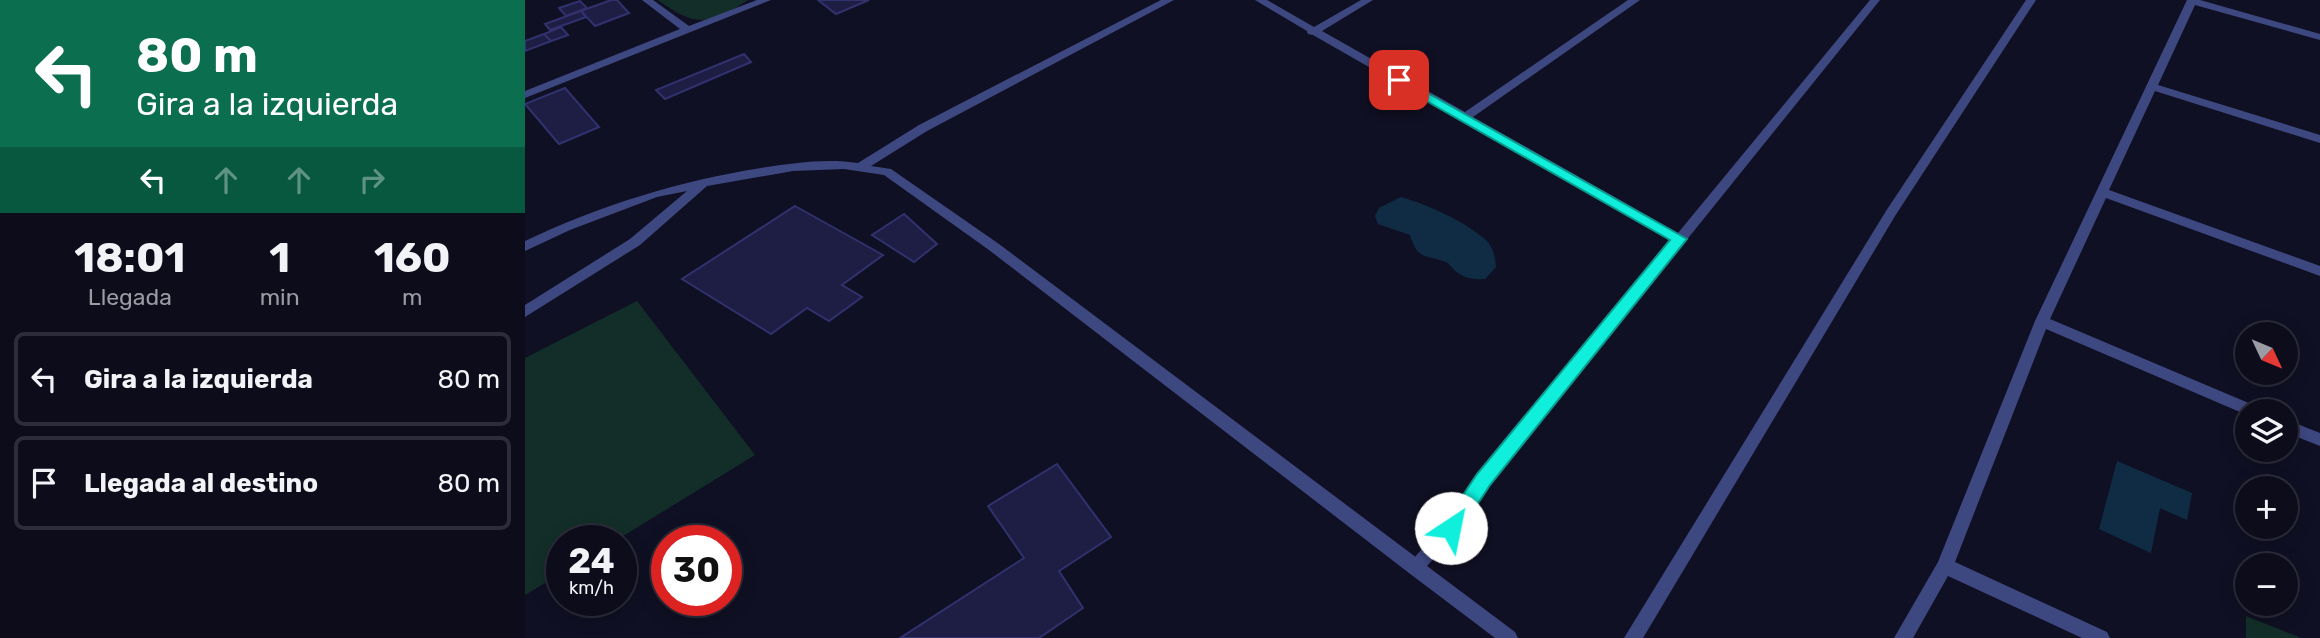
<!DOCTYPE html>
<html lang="es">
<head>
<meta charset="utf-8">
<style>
  body { margin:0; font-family:Rubik,sans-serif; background:#1a1a28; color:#f1f3f6; height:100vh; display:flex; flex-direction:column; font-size:26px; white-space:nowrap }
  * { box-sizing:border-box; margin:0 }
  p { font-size:23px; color:#9a9ba3 }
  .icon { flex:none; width:38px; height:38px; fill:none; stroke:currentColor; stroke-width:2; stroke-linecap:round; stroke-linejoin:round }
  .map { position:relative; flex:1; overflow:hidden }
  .details { display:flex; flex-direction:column; background:#0c0c1b; width:525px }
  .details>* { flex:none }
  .hud { background:#0b6e4f; color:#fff; overflow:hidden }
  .needle { width:46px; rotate:134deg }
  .fabs { position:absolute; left:1710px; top:322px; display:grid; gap:14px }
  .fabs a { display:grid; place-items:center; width:63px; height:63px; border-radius:50%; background:#0c0c1b; box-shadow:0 4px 18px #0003,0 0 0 2px #2c2c3a; font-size:35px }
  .speed { position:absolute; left:21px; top:525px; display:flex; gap:14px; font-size:35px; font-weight:700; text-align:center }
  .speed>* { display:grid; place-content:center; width:91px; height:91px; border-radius:50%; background:#0c0c1b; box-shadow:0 4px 18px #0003,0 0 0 2px #2c2c3a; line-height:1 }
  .speed small { font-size:18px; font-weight:400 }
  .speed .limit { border:10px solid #d22; background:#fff; color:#111 }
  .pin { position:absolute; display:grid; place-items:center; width:60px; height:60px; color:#fff; margin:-30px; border-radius:14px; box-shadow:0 4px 10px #0006 }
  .me { position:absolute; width:77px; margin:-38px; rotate:34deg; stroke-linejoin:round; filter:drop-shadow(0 0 5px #0008) }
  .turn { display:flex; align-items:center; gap:24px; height:147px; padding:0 21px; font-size:32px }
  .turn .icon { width:91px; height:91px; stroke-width:2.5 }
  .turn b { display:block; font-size:49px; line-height:60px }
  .lanes { display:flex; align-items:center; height:66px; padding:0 21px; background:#0003; justify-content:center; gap:35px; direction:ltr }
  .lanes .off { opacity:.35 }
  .eta { display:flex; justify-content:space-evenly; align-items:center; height:119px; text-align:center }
  .eta b { font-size:42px; font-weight:700; line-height:49px }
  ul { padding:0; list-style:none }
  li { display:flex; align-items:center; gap:21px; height:94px; margin:0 14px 10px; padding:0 7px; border:4px solid #2c2c3a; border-radius:10px }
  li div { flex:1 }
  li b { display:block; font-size:26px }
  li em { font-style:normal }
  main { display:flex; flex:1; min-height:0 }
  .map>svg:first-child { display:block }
</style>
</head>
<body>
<main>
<section class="details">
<div class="hud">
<div class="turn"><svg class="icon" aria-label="left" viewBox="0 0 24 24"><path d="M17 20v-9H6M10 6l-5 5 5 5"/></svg><div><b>80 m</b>Gira a la izquierda</div></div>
<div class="lanes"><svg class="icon" aria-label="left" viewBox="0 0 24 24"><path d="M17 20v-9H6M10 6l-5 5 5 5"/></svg><svg class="icon off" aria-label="ahead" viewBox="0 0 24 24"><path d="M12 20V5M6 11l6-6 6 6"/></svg><svg class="icon off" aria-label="ahead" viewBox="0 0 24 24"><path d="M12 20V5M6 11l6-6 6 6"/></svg><svg class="icon off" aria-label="right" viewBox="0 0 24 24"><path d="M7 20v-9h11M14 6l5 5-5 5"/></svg></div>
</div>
<div class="eta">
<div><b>18:01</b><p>Llegada</p></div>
<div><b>1</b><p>min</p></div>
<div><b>160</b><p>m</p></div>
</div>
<ul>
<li><svg class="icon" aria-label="left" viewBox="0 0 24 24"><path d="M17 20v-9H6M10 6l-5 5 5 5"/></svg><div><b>Gira a la izquierda</b></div><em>80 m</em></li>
<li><svg class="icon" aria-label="arrive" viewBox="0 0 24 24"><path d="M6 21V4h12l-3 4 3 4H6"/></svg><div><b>Llegada al destino</b></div><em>80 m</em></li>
</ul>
</section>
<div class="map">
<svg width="1795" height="638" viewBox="0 0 1795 638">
  <rect width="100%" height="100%" fill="#101024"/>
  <!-- green -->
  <path fill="#132e28" d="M133,0H223C184,26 170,27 133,0Z
    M112,301L230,455L90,541H37V573L0,595V358Z
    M1721,616L1776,638H1721Z"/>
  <!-- water -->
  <path fill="#0f2c44" d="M876,197C901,204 944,223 963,242C969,250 970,258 971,267L960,279C943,280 933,276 923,263C900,253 894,263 885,235L853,224L850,216L854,208Z
    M1592,461L1667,493L1662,520L1635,508L1626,553L1574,529Z"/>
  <!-- building -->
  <path fill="#1e1d44" stroke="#31316e" stroke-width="2" d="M86,0H92L104,13L70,26L56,11Z
    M293,0H344L311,14Z
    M55,1L62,8L41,16L34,8Z
    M56,11L61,17L25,30L20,24Z
    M36,27L43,35L26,41L19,34Z
    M19,34L26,41L0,51V41Z
    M219,54L226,62L140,99L131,90Z
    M40,88L74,127L34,144L0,104Z
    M270,206L358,255L317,285L337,297L304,321L282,308L246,334L157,279Z
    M379,214L412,244L389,262L347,235Z
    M532,464L586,537L534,571L558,608L514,638H375L499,558L463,506Z"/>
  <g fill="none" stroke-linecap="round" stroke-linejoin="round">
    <!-- lane -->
    <path fill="#3e4880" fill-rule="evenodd" d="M636,0H649L402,131L346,166L366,169L474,244L896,561L899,567L896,573L890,575L884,573L464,250L359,175L319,169L268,171L182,186L115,245L0,317V305L105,239L162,191L132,197L45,230L0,251V241C76,205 154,181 236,168C268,163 301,158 333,163L394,125Z"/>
    <!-- street -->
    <path fill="#3e4880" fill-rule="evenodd" d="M117,0H128L164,26L232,0H246L0,98V91L155,29Z
      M730,0H742L789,27L836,0H848L797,31L940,112L1103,0H1115L948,117L1153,233L1345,0H1355L965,484L932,533L902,566L990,632L993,638H970L884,573L881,567L920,523L953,474L1146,240L788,35L783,34L782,31Z
      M1501,0H1511L1370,216L1118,638H1099L1361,211Z
      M1662,0H1675L1795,34V40L1670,5L1633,85L1795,135V143L1630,91L1584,190L1795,266V276L1581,198L1525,319L1733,407L1736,411H1722V415L1521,329L1430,562L1582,632L1585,638H1557L1423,576L1388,638H1369L1413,562L1510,321Z
      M1760,419L1795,433V446L1760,432Z"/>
  </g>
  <!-- route -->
  <path fill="#0fefdb" stroke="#0a9b8e" stroke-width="2" d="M874,77L1162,239L965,485L933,534L926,536L919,534L916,528L952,474L1145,240L870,83L868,80Z"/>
</svg>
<div class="fabs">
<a><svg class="needle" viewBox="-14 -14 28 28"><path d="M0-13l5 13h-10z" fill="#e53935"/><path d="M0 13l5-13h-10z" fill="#9a9ba3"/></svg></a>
<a><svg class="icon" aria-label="layers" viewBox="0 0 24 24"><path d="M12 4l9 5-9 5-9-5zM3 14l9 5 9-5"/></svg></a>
<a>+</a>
<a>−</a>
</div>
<div class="speed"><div>24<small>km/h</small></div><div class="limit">30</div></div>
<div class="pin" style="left:874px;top:80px;background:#d93025"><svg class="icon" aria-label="arrive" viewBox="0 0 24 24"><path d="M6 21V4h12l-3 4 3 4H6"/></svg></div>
<svg class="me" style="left:926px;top:528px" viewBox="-20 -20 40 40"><circle r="19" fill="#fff"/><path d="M0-13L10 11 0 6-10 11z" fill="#0fefdb"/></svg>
</div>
</main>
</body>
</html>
